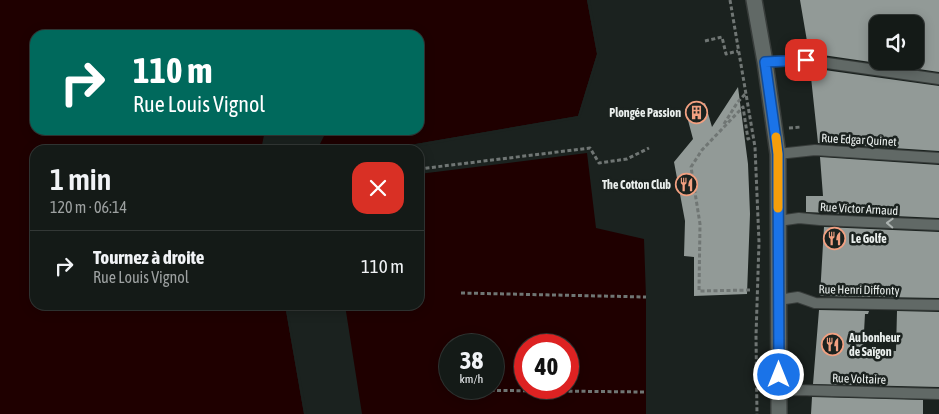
<!DOCTYPE html>
<html lang="fr">
<head>
<meta charset="utf-8">
<style>
  body { margin:0; font-family:"Asap Condensed",sans-serif; background:#212724; color:#f1f3f6; height:100vh; display:flex; flex-direction:column; font-size:19px; white-space:nowrap }
  * { box-sizing:border-box; margin:0 }
  p { font-size:16px; color:#9da1a1 }
  .icon { flex:none; width:28px; height:28px; fill:none; stroke:currentColor; stroke-width:2; stroke-linecap:round; stroke-linejoin:round }
  .map { position:relative; flex:1; overflow:hidden }
  .details { position:absolute; left:30px; top:145px; width:394px; height:165px; display:flex; flex-direction:column; background:#141a17; border-radius:15px; box-shadow:0 2px 12px #0003,0 0 0 1px #333836 }
  .details>* { flex:none }
  .banner { position:absolute; left:30px; top:30px; width:394px; height:105px; border-radius:15px; box-shadow:0 2px 12px #0003,0 0 0 1px #333836; background:#00695c; color:#fff; overflow:hidden }
  .buttons { position:absolute; left:869px; top:15px; display:grid; gap:10px }
  .buttons a { display:grid; place-items:center; width:55px; height:55px; border-radius:10px; background:#141a17; box-shadow:0 2px 12px #0003,0 0 0 1px #333836; font-size:25px }
  .speed { position:absolute; left:439px; top:334px; display:flex; gap:10px; font-size:25px; font-weight:700; text-align:center }
  .speed>* { display:grid; place-content:center; width:65px; height:65px; border-radius:50%; background:#141a17; box-shadow:0 2px 12px #0003,0 0 0 1px #333836; line-height:1 }
  .speed small { font-size:12px; font-weight:400 }
  .speed .limit { border:8px solid #d22; background:#fff; color:#111 }
  .pin { position:absolute; display:grid; place-items:center; width:42px; height:42px; color:#fff; margin:-21px; border-radius:10px; box-shadow:0 2px 8px #0006 }
  .me { position:absolute; width:55px; margin:-28px; rotate:0deg; stroke-linejoin:round; filter:drop-shadow(0 0 4px #0008) }
  .turn { display:flex; align-items:center; gap:18px; height:105px; padding:0 20px; font-size:22px }
  .turn .icon { width:65px; height:65px; stroke-width:2.5 }
  .turn b { display:block; font-size:35px; line-height:42px }
  .round { display:grid; place-items:center; flex:none; width:52px; height:52px; border-radius:15px; background:#212724 }
  .summary { display:flex; align-items:center; justify-content:space-between; height:85px; padding:0 20px }
  h1 { font-size:30px; font-weight:600; line-height:38px }
  ul { padding:0; list-style:none }
  li { display:flex; align-items:center; gap:15px; height:70px; padding:0 20px; border-top:1px solid #333836 }
  li div { flex:1 }
  li b { display:block; font-size:19px }
  li em { font-style:normal }
  .map>svg:first-child { display:block }
</style>
</head>
<body>
<div class="map">
<svg width="939" height="414" viewBox="0 0 939 414">
  <rect width="100%" height="100%" fill="#1b221f"/>
  <!-- water -->
  <path fill="#1f0000" fill-rule="evenodd" d="M0,0H587L597,54L578,116L398,147V150H317L327,130H419V35H35V130H265L261,150H35V305H285L304,414H0Z
    M587,153L596,228L644,239L646,297V414H362L345,305H419V174ZM450,345H492V388H450ZM525,345H568V388H525Z"/>
  <!-- pier -->
  <path fill="#1b221f" d="M587,0H590L600,54L580,118L398,150V147L578,116L597,54Z
    M285,305H287L307,414H304Z"/>
  <!-- building -->
  <path fill="#929a97" fill-rule="evenodd" d="M800,0H939V72L809,53ZM878,24H915V61H878Z
    M810,68L939,86V151L818,143Z
    M738,87L748,164L750,214L747,294L694,296V257L684,256L685,221L674,162L693,139L685,109L705,103L712,127Z
    M820,157L939,165V218L806,212V196H823Z
    M824,227L939,232V298L820,296Z
    M819,310L869,311L868,314H865L863,350L896,351L897,311L939,312V387L813,384Z
    M812,397L923,400V414H811Z"/>
  <g fill="none" stroke-linecap="round" stroke-linejoin="round">
    <defs>
      <path id="lane" d="M765,62L806,60L939,79
        M778,154L815,150L939,158
        M778,221L799,218L820,220L939,225
        M778,300L798,297L815,303L939,305
        M779,391L797,390L939,394"/>
      <path id="secondary" d="M754,0L765,62L778,154L779,414"/>
    </defs>
    <!-- lane casing -->
    <use href="#lane" stroke="#383d3b" stroke-width="12"/>
    <!-- secondary casing -->
    <use href="#secondary" stroke="#383d3b" stroke-width="18"/>
    <!-- path -->
    <path stroke="#707674" stroke-width="3" stroke-dasharray="4 2.5" stroke-linecap="butt" d="M730,0L755,147L759,242L756,336L757,414
      M705,41L722,37L726,54L738,51
      M724,124L737,103L746,93
      M789,128L801,127
      M750,138L748,139L743,107L702,150L691,167L700,224L699,291L752,290
      M419,169L590,148L599,163L627,159L649,148
      M461,293L646,297
      M458,390L645,392"/>
    <!-- lane -->
    <use href="#lane" stroke="#616966" stroke-width="10"/>
    <!-- secondary -->
    <use href="#secondary" stroke="#616966" stroke-width="15"/>
  </g>
  <!-- one-way arrows -->
  <defs><path id="oneway-chevron" d="M-2-3.5L2.5 0L-2 3.5" fill="none" stroke-width="1.6" stroke-linecap="round" stroke-linejoin="round" transform="scale(1.25)"/></defs>
  <use stroke="#acb3b0" href="#oneway-chevron" transform="translate(890 223) rotate(-178)"/>
  <g fill="none" stroke-linecap="round" stroke-linejoin="round">
    <defs>
      <path id="route" d="M779,375L778,154L765,62L806,60"/>
    </defs>
    <!-- route casing -->
    <use href="#route" stroke="#114b97" stroke-width="12"/>
    <!-- route -->
    <use href="#route" stroke="#1a73e8" stroke-width="9"/>
    <!-- slow -->
    <path stroke="#f59e0b" stroke-width="9" d="M776,137L778,154V208"/>
  </g>
  <!-- icons -->
  <defs>
    <symbol id="building-ring" viewBox="-11 -11 22 22"><circle r="9.5" fill="#1b221f" stroke="#f2a081" stroke-width="1.5"/><path d="M-4-6H4V6H1V3H-1V6H-4ZM-2.5-4.3h1.7v1.8h-1.7ZM.8-4.3h1.7v1.8H.8ZM-2.5-1h1.7V.8h-1.7ZM.8-1h1.7V.8H.8Z" fill="#f2a081"/></symbol>
    <symbol id="restaurant-ring" viewBox="-11 -11 22 22"><circle r="9.5" fill="#1b221f" stroke="#f2a081" stroke-width="1.5"/><path d="M-5-6h1v4h1v-4h1v4h1v-4h1v5L-1.5 .5V6h-2V.5L-5-1ZM5-6V6H3V1.5H1.5Q1.5-4 5-6Z" fill="#f2a081"/></symbol>
  </defs>
  <g fill-rule="evenodd">
    <use href="#building-ring" x="684" y="100" width="25" height="25"/>
    <use href="#restaurant-ring" x="674" y="172" width="25" height="25"/>
    <use href="#restaurant-ring" x="822" y="226" width="25" height="25"/>
    <use href="#restaurant-ring" x="820" y="332" width="25" height="25"/>
  </g>
  <g text-anchor="middle" stroke-width="5" stroke-linejoin="round" paint-order="stroke">
    <!-- poi labels -->
    <g font-size="12" font-weight="bold" fill="#eaefed" stroke="#1b221f" text-anchor="end">
      <text x="681" y="117">Plongée Passion</text>
      <text x="671" y="189">The Cotton Club</text>
      <text x="851" y="243" text-anchor="start">Le Golfe</text>
      <text x="849" y="342" text-anchor="start">Au bonheur<tspan x="849" dy="14">de Saïgon</tspan></text>
    </g>
    <!-- street labels -->
    <g font-size="12" fill="#eaefed" stroke="#1b221f">
      <text transform="translate(859 140) rotate(3)" y="4">Rue Edgar Quinet</text>
      <text transform="translate(859 209) rotate(3)" y="4">Rue Victor Arnaud</text>
      <text transform="translate(859 290) rotate(1)" y="4">Rue Henri Diffonty</text>
      <text transform="translate(859 379) rotate(2)" y="4">Rue Voltaire</text>
    </g>
  </g>
</svg>
<div class="buttons">
<a><svg class="icon" aria-label="sound" viewBox="0 0 24 24"><path d="M4 9h4l5-4v14l-5-4H4zM17 9q2 3 0 6"/></svg></a>
</div>
<div class="speed"><div>38<small>km/h</small></div><div class="limit">40</div></div>
<div class="pin" style="left:806px;top:60px;background:#d93025"><svg class="icon" aria-label="arrive" viewBox="0 0 24 24"><path d="M6 21V4h12l-3 4 3 4H6"/></svg></div>
<svg class="me" style="left:779px;top:375px" viewBox="-20 -20 40 40"><circle r="17" fill="#1a73e8" stroke="#fff" stroke-width="3"/><path d="M0-11L8 9 0 5-8 9z" fill="#fff"/></svg>
<div class="banner">
<div class="turn"><svg class="icon" aria-label="right" viewBox="0 0 24 24"><path d="M7 20v-9h11M14 6l5 5-5 5"/></svg><div><b>110 m</b>Rue Louis Vignol</div></div>
</div>
<section class="details">
<div class="summary"><div><h1>1 min</h1><p>120 m · 06:14</p></div><a class="round" style="background:#d93025;color:#fff"><svg class="icon" aria-label="close" viewBox="0 0 24 24"><path d="M6 6l12 12M18 6L6 18"/></svg></a></div>
<ul>
<li><svg class="icon" aria-label="right" viewBox="0 0 24 24"><path d="M7 20v-9h11M14 6l5 5-5 5"/></svg><div><b>Tournez à droite</b><p>Rue Louis Vignol</p></div><em>110 m</em></li>
</ul>
</section>
</div>
</body>
</html>
